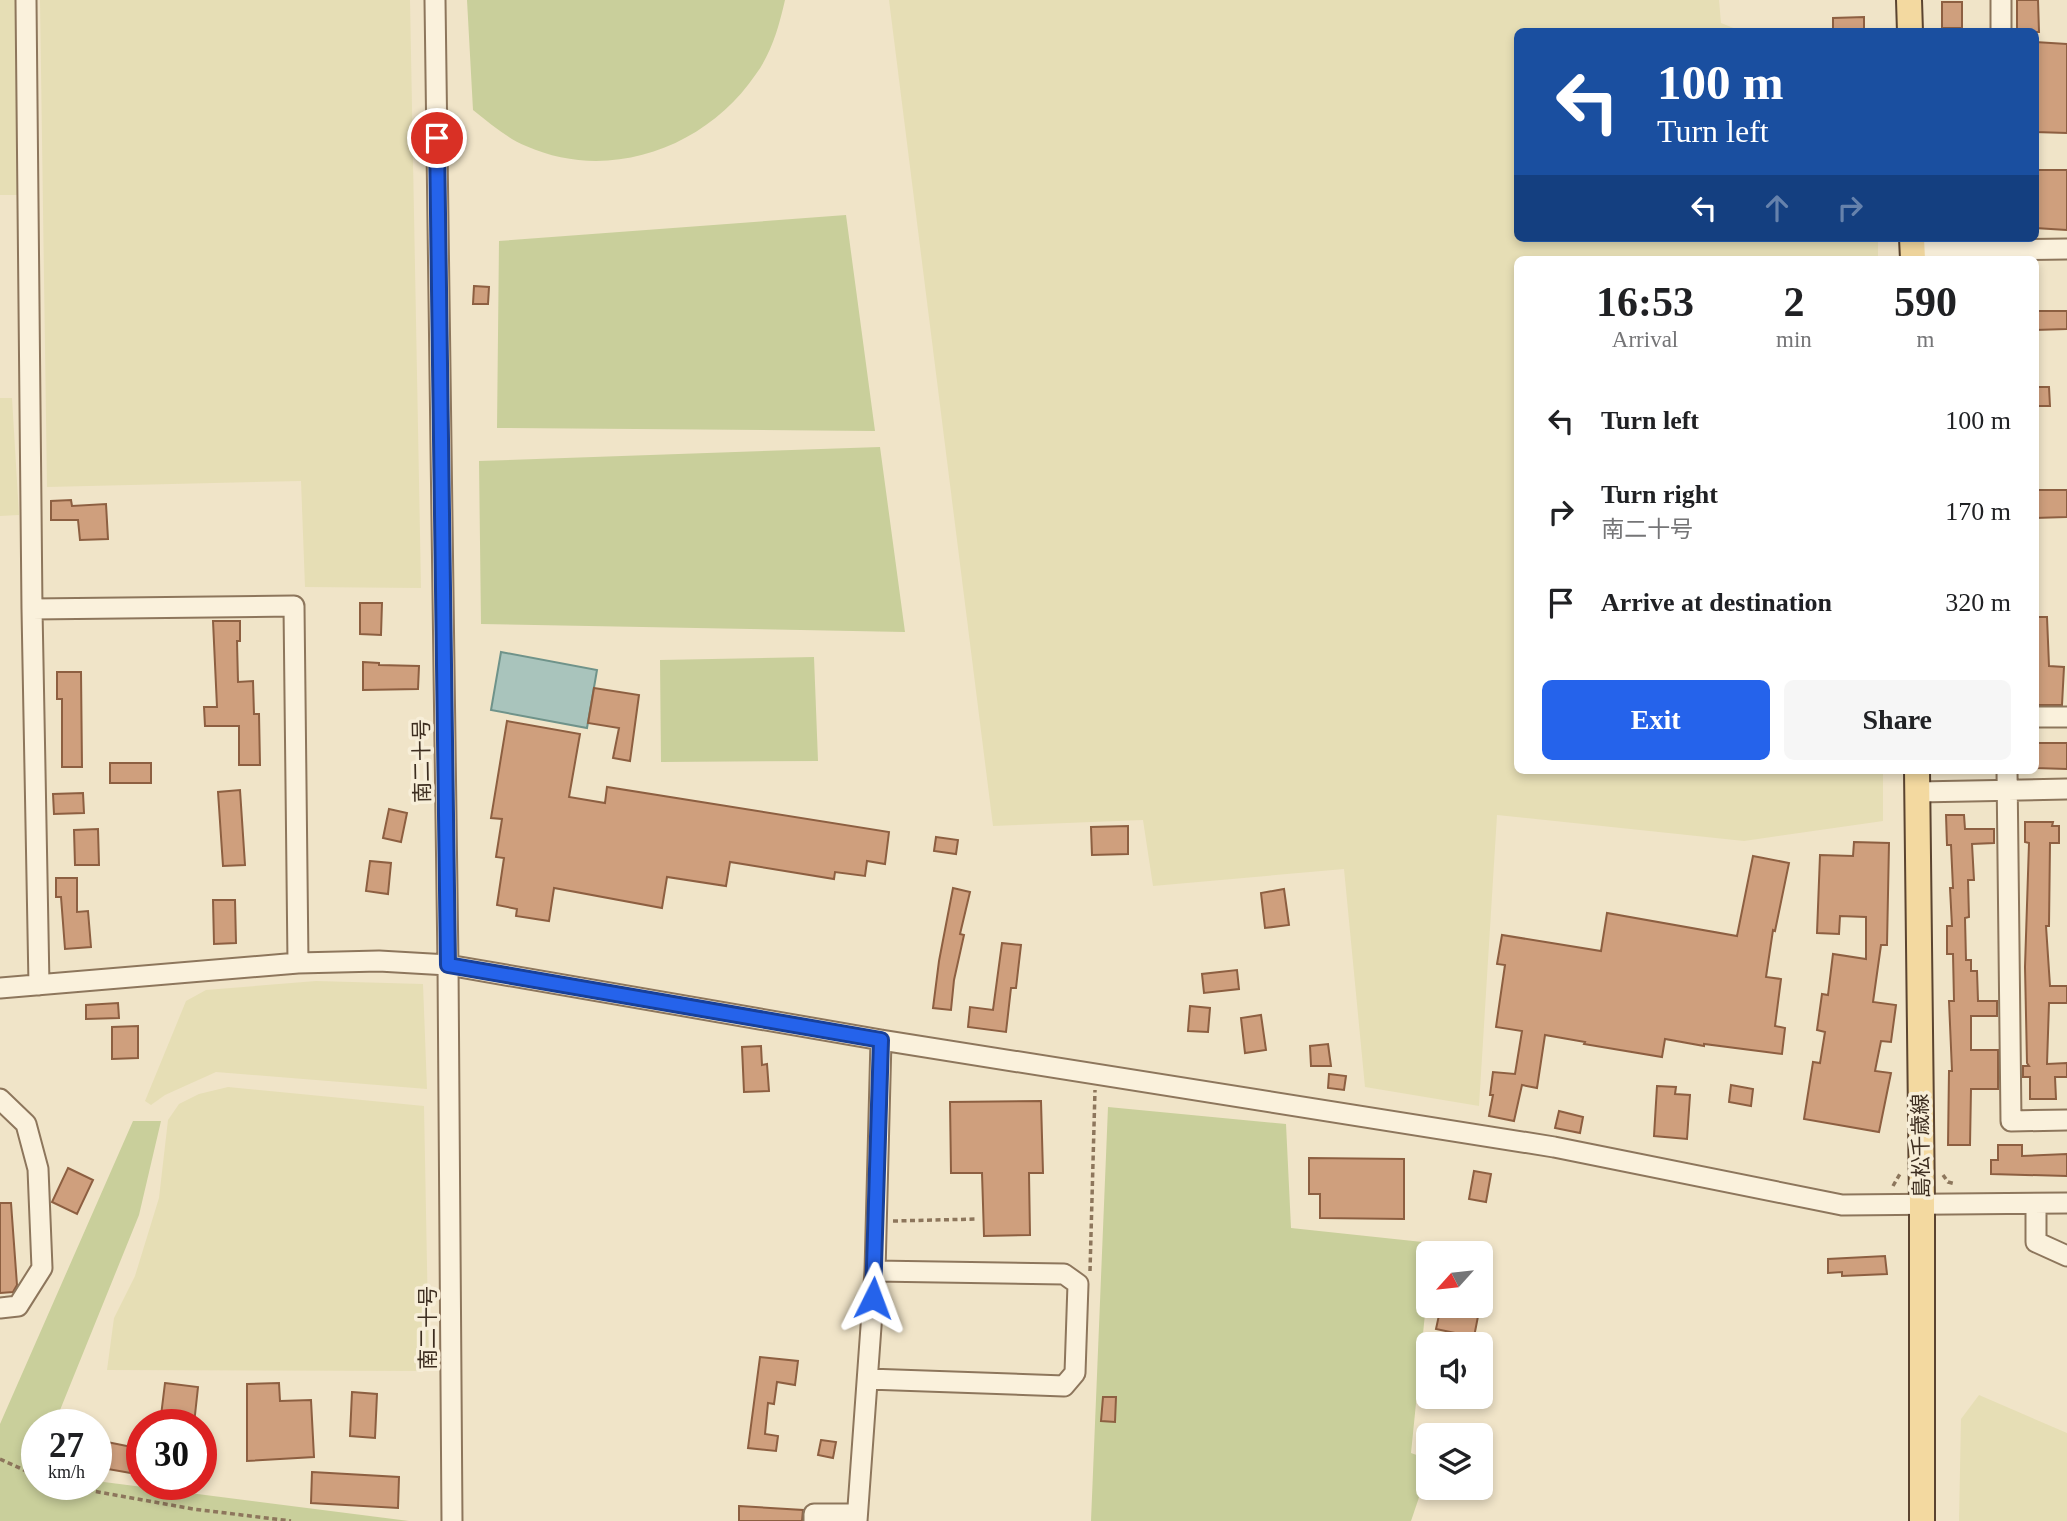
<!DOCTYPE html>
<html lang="en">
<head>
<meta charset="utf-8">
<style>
  body { margin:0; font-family:"Times New Roman","Noto Sans JP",serif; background:#f6f6f6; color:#202124; height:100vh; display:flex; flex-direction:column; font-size:26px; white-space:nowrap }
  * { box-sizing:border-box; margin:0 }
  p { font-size:23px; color:#757577 }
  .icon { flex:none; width:38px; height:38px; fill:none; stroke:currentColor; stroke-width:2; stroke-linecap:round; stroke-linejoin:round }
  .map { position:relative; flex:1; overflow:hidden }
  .details { position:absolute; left:1514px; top:256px; width:525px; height:518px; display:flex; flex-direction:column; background:#fff; border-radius:10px; box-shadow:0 4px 10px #0003 }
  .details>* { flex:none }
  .top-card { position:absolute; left:1514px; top:28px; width:525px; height:214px; border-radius:10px; box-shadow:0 4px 10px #0003; background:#1a4fa0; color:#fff; overflow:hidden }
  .needle { width:46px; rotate:243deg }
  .buttons { position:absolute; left:1416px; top:1241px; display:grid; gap:14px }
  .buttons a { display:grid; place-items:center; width:77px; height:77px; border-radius:10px; background:#fff; box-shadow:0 4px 10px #0003; font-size:35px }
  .speed { position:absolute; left:21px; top:1409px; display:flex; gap:14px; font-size:35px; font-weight:700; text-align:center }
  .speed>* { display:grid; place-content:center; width:91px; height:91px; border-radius:50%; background:#fff; box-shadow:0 4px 10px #0003; line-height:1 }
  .speed small { font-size:18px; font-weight:400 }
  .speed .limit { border:10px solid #d22; background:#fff; color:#111 }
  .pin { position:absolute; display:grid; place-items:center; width:60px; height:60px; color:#fff; margin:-30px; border:4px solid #fff; border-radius:50%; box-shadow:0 2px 7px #0007 }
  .me { position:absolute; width:77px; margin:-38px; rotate:3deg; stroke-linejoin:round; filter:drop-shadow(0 0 5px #0008) }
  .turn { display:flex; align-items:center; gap:24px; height:147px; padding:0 28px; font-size:32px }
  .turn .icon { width:91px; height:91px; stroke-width:2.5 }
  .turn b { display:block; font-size:49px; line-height:60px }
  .lanes { display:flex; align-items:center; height:66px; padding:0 28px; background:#0003; justify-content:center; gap:35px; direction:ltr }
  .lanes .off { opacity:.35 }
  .eta { display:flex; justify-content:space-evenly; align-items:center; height:119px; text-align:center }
  .eta b { font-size:42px; font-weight:600; line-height:49px }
  .primary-button { display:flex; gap:14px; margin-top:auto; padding:14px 28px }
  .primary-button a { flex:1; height:80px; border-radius:10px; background:#2563eb; color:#fff; font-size:28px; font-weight:600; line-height:80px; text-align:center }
  .primary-button a+a { background:#f6f6f6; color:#202124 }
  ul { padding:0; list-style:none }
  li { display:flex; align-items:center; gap:21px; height:91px; padding:0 28px }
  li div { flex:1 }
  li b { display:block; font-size:26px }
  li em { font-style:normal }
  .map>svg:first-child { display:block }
</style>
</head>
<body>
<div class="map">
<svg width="2067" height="1521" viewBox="0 0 2067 1521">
  <rect width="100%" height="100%" fill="#f0e4c8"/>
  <!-- farmland -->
  <path fill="#e6deb5" d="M0,0H15L17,195H0Z
    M40,0H410L421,588L305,587L301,481L47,487Z
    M889,0H1719L1721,23L1741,31L1517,32V238H1878V259H1517V770H1883V821L1744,841L1497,815L1479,1106L1365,1087L1344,869L1153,886L1143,820L993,826Z
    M0,398H12L19,515L0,516Z
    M316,981L423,984L427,1089L216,1072L165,1095L151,1105L145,1101L186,1001L206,990Z
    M228,1087L424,1106L429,1371L107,1370L114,1318L135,1276L159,1198L168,1120L179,1104L199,1094Z
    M1979,1395L2067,1433V1521H1959L1961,1419Z"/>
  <!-- green -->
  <path fill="#c9cf9b" d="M467,0H785C779,26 772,52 756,74C706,148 609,183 526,146C506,138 490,123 473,110Z
    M846,215L875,431L497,428L499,241Z
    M880,447L905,632L481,624L479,461Z
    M814,657L818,761L661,762L660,660Z
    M1108,1107L1286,1124L1291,1228L1432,1243L1431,1253H1428V1284L1411,1453L1428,1459V1471L1411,1521H1091Z
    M133,1121H161L139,1215L56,1420L57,1424H37V1484H96V1481L409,1521H0V1424Z"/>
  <!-- water -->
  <path fill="#a9c4bc" stroke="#6f938a" stroke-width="2" d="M501,652L597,670L587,728L491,710Z"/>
  <!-- building -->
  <path fill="#cf9f7d" stroke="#8d5f41" stroke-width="2" d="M2017,0H2038L2039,32H2017Z
    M1942,2H1962V28H1942Z
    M1864,17V32H1833V18Z
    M2035,42L2067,44V133L2035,132Z
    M2035,170H2067V230L2035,228Z
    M474,286L489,287L488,304H473Z
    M2035,311H2067V329L2035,330Z
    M2035,387H2049L2050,406H2035Z
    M2035,490H2067V517L2035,518Z
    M71,500L72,506L106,504L108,539L80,540L78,520H51V501Z
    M360,603H382L381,635L360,634Z
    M2035,617H2047L2049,666L2064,667L2062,705H2035Z
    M213,621H240V641H237L238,682L253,681L254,714H259L260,765H239V726H205L204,707H217Z
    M363,662L379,663V665L419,666L418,689L363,690Z
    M57,672H81L82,767H62V699H57Z
    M594,688L639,695L630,761L613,758L619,728L588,723Z
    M507,721L580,734L569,797L605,803L607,787L889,832L885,864L867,861L865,876L835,872L834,879L730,862L726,886L667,877L662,908L554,888L549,921L516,916L517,909L497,905L504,858L496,857L502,819L491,818Z
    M2035,743H2067V769L2035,768Z
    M110,763H151V783H110Z
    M240,790L245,865L223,866L218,792Z
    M83,793L84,813L54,814L53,794Z
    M389,809L407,813L401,842L383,838Z
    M1946,815H1964L1965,829H1994V843L1972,844L1974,880H1968L1969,917L1965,918L1966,960H1971V971H1977L1978,1001H1997V1016H1971V1050H1998V1089H1971L1970,1145H1948L1949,1071H1952L1949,1001H1954L1953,954H1947V926H1952L1950,888H1953L1951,845H1947Z
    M2025,822H2053L2052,826H2059V843H2050L2049,926H2046L2050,986H2067V1003H2049L2047,1064L2067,1063V1077H2055L2056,1099H2030V1077H2023V1066H2029L2027,1063L2025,967L2029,843L2025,842Z
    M1128,826V854L1092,855L1091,827Z
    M98,829L99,865H75L74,830Z
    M936,837L958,840L956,854L934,851Z
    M1854,842L1889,843L1887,945H1881L1873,1002L1896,1005L1891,1042L1881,1041L1875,1071L1891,1073L1879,1132L1804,1119L1813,1062L1820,1063L1825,1032L1817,1030L1822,994L1828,995L1833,954L1866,959V917L1840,916L1839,934L1817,933L1820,855L1853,856Z
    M1753,856L1789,863L1775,931L1773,930L1766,977L1781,979L1775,1026L1785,1028L1782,1054L1704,1044V1046L1665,1039L1662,1057L1584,1044L1585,1042L1545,1035L1537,1088L1522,1085L1514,1121L1489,1116L1493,1095H1490L1493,1072L1515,1074L1522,1031L1496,1027L1505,965L1497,964L1502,935L1601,951L1607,913L1737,936Z
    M370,861L391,863L388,894L366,891Z
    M56,878H77V912L88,911L91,947L65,949L61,897H56Z
    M953,888L970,892L960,934L964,935L954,980L951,1010L933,1008L939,961Z
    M1284,889L1289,925L1265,928L1261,893Z
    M213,900H235L236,943L214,944Z
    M1002,943L1021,945L1016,988H1011L1006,1032L968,1027L970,1007L993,1010Z
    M1237,970L1239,989L1204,993L1202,974Z
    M118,1003L119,1018L86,1019V1005Z
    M1190,1006L1210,1008L1208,1032L1188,1031Z
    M1261,1015L1266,1050L1245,1053L1241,1018Z
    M138,1026V1058L112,1059V1027Z
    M1328,1044L1331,1066H1311L1310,1046Z
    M761,1046L762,1065L767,1064L769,1091L744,1092L742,1047Z
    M1329,1074L1346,1076L1344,1090L1328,1088Z
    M1731,1085L1753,1089L1751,1106L1729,1102Z
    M1657,1086L1676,1087L1675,1094L1690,1095L1687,1139L1654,1136Z
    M1041,1101L1043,1173H1029L1030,1235L984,1236L982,1173H951L950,1102Z
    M1559,1111L1583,1117L1580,1133L1555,1128Z
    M1998,1145H2022V1156L2067,1154V1176L1991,1174V1160H1998Z
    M1309,1158L1404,1159V1219L1320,1218V1194H1309Z
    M68,1168L93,1180L77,1214L52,1202Z
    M1474,1171L1491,1174L1486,1202L1469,1199Z
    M0,1203H11L17,1285L13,1292L0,1293Z
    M1885,1256L1887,1274L1842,1276V1272L1828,1273V1259Z
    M1441,1306H1480L1474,1337L1436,1329Z
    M760,1357L798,1361L795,1385L777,1382L774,1404L768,1403L765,1434L778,1436L776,1451L748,1448Z
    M165,1383L198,1387L194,1424H160Z
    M279,1383L280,1401L311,1400L314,1457L247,1461V1384Z
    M352,1392L377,1394L375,1438L350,1436Z
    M1103,1397H1116L1115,1422L1101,1421Z
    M821,1440L836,1442L833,1458L818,1455Z
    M107,1442L142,1449V1475L102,1468Z
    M312,1472L399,1477L398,1508L311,1503Z
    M739,1506L803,1510L802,1521H739Z"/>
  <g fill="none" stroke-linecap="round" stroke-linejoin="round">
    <defs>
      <path id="minor" d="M26,0L32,609L39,985
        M435,0L448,965L452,1521
        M2001,0V32
        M1913,251L2067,249
        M32,609L294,606L298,963
        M2035,717H2067
        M2007,770L2011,1121L2067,1120
        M1918,792L2067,789
        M0,988L298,963L379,961L448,965L881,1040L1554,1147L1842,1205L2067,1203
        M0,1099L26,1124L38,1169L42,1268L18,1306L0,1308
        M2036,1204V1242L2067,1256
        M868,1379L1064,1386L1075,1373L1078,1284L1064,1274L875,1271
        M814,1521V1514H857
        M857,1521L875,1271L881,1040"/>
      <path id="major" d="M1909,0L1910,32
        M1912,238L1913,259
        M1917,770L1922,1204V1521"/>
    </defs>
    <!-- minor casing -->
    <use href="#minor" stroke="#8d765c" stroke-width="23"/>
    <!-- major casing -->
    <use href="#major" stroke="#5b4430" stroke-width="28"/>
    <!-- path -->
    <path stroke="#8d765c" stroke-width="3.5" stroke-dasharray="5 3.5" stroke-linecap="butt" d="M1943,1175L1948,1182L1956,1184
      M1893,1186L1901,1172
      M893,1221L977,1219
      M1090,1271L1095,1090
      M0,1459L37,1476
      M54,1484L193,1509L291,1521"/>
    <!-- minor -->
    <use href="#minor" stroke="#faf1dc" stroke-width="19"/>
    <!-- major -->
    <use href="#major" stroke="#f3d9a0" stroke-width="24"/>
  </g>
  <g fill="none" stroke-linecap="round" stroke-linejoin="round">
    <defs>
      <path id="route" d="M437,138L448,965L881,1040L873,1298"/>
    </defs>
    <!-- route casing -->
    <use href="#route" stroke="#184099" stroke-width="18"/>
    <!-- route -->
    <use href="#route" stroke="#2563eb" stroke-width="12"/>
  </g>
  <g text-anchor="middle" stroke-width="7" stroke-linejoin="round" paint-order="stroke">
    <!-- street labels -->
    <g font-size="21" fill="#3d2e20" stroke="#f7eed8">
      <text transform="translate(422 761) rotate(-91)" y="7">南二十号</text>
      <text transform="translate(1921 1146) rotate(-91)" y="7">島松千歳線</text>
      <text transform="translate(428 1328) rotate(-90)" y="7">南二十号</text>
    </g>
  </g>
</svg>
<div class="buttons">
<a><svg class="needle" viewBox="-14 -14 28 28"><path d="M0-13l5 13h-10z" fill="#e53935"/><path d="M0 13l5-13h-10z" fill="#757577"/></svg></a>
<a><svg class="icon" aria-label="sound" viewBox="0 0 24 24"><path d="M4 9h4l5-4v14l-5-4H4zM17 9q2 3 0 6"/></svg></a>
<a><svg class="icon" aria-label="layers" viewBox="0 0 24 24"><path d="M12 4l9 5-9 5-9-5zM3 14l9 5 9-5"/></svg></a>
</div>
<div class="speed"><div>27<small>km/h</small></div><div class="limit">30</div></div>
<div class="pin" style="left:437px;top:138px;background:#d93025"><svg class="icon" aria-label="arrive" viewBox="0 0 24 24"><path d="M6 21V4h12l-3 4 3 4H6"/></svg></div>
<svg class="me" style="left:873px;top:1298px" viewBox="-20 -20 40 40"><path d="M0-17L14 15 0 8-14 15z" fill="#2563eb" stroke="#fff" stroke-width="4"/></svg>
<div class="top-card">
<div class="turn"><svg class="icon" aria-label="left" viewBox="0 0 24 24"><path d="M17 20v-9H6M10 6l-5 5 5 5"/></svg><div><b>100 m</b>Turn left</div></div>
<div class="lanes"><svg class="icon" aria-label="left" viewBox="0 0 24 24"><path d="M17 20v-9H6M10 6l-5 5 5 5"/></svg><svg class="icon off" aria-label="ahead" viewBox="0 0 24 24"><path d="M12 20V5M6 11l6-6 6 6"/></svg><svg class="icon off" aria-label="right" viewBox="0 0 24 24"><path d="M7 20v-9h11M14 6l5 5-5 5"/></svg></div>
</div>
<section class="details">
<div class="eta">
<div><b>16:53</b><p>Arrival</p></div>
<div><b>2</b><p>min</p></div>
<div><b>590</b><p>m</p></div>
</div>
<ul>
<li><svg class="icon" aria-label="left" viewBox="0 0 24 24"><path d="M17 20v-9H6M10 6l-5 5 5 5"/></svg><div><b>Turn left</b></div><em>100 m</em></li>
<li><svg class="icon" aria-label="right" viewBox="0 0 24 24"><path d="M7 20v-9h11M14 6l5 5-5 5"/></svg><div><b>Turn right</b><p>南二十号</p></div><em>170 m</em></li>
<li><svg class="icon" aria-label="arrive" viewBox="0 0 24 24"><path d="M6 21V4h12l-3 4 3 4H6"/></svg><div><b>Arrive at destination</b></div><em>320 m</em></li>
</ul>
<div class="primary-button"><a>Exit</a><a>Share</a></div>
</section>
</div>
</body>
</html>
